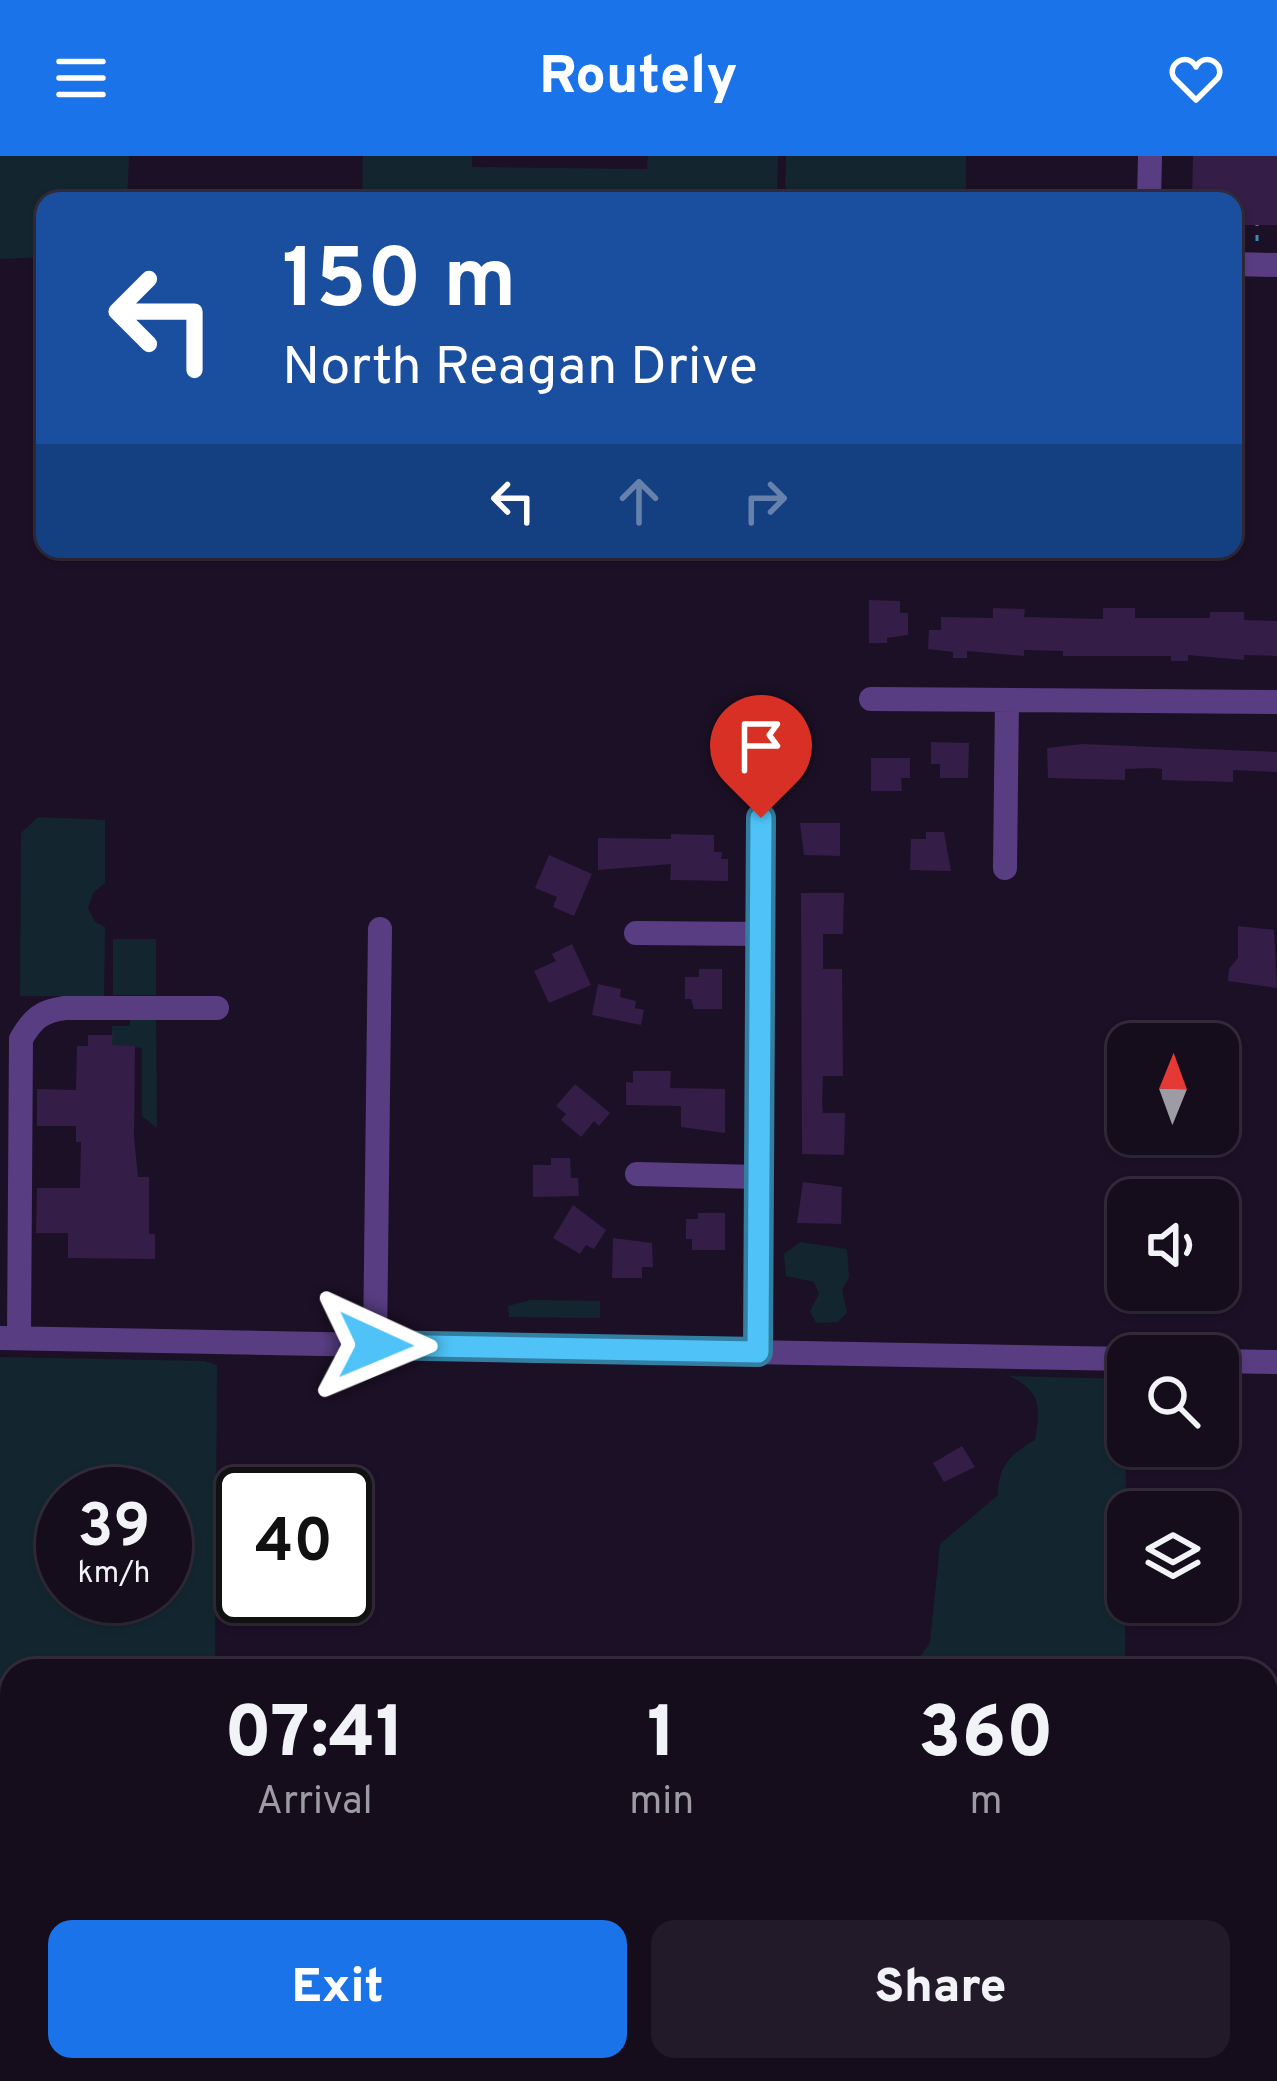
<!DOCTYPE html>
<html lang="en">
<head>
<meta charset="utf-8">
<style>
  body { margin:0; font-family:Overpass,sans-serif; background:#221a29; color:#f1f3f6; height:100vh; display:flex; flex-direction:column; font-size:45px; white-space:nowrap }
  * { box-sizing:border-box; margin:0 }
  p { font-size:39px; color:#9d9ba3 }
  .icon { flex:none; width:66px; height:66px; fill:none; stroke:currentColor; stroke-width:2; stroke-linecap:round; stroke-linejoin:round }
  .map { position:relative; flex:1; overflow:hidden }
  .sheet { position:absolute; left:0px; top:1503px; width:1278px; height:423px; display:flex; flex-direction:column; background:#150c1c; border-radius:36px 36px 0 0; box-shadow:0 3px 9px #0004,0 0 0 3px #342c3b }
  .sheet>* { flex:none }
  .banner { position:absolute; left:36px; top:36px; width:1206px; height:366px; border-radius:24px; box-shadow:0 3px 9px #0004,0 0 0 3px #342c3b; background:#1a4fa0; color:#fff; overflow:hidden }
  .needle { width:78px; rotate:1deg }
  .tools { position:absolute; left:1107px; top:867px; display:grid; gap:24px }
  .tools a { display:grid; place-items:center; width:132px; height:132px; border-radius:24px; background:#150c1c; box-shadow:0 3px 9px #0004,0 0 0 3px #342c3b; font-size:60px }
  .speed { position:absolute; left:36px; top:1311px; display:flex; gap:24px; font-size:60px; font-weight:700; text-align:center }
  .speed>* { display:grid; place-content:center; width:156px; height:156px; border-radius:50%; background:#150c1c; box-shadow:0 3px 9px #0004,0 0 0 3px #342c3b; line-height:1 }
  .speed small { font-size:30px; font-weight:400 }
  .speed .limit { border:6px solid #111; border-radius:18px; background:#fff; color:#111 }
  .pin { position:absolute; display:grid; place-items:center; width:102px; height:102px; color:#fff; margin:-123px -51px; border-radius:50% 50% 50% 0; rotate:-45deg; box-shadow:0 0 12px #0007 }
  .pin .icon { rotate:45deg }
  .me { position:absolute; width:132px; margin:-66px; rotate:91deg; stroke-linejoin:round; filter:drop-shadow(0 0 9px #0008) }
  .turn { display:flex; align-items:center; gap:42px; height:252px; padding:0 48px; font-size:54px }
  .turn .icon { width:156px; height:156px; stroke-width:2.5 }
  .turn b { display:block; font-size:84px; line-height:102px }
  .lanes { display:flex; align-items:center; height:114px; padding:0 48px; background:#0003; justify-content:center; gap:60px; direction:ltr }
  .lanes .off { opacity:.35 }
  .eta { display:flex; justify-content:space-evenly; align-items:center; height:204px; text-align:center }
  .eta b { font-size:72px; font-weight:800; line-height:84px }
  .cta { display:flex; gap:24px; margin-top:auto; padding:24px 48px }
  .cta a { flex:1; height:138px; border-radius:24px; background:#1a73e8; color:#fff; font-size:48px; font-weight:800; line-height:138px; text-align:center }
  .cta a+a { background:#221a29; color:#f1f3f6 }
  header { display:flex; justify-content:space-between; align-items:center; height:156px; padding:0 48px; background:#1a73e8; color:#fff; font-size:54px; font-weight:800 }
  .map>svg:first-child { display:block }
</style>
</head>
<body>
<header><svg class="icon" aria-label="menu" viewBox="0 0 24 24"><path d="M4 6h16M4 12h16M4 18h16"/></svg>Routely<svg class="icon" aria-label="heart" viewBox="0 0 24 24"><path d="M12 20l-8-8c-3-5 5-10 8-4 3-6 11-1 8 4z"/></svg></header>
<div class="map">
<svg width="1277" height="1925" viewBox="0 0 1277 1925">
  <rect width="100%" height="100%" fill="#1c1026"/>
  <!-- green -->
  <path fill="#13262f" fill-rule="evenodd" d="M0,0H129L127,45H45V101L0,103Z
    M363,0H472V11L647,13L648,0H778L777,45H362Z
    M786,0H966V45H785Z
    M38,661L105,664V727L93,737L88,752L95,766L105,771L104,840H20L21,677Z
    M113,783H156V839H113Z
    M130,859H156L157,972L142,960V892L112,889V870H130Z
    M800,1086L847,1093L849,1121L842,1134L847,1156L838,1166L816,1167L810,1155L819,1138L814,1126L786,1120L784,1098Z
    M530,1144L600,1145V1162L509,1161L508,1150Z
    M0,1201L204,1205L217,1209L215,1515H12V1914H190L180,1925H0ZM63,1338H165V1440H63Z
    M1009,1220L1126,1223L1125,1515H909L930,1487L940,1388L998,1339C998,1310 1010,1299 1035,1284C1041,1251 1041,1235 1009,1220Z
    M851,1914H1126V1925H851Z"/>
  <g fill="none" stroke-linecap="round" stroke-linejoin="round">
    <!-- canal -->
    <path stroke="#0c0c43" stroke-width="18" d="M447,1925L452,1914"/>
  </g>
  <!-- building -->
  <path fill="#341d46" d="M1193,0H1277V69H1233V45H1192Z
    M869,444L900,445V457H908V479L887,482V487H869Z
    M993,452L1025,453L1024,461L1103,463V452H1135V462H1210V456H1244V464L1277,465V500L1244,499V504L1188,499V505H1171V500H1063V495L1024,494V500L967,495V502H953V496L928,493L929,474H941V461L993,462Z
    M931,586L969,587L968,622H940V608H931Z
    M1083,588L1277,596V616L1233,614V626L1162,624V613L1153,612L1125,613V624L1048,622L1047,592Z
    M871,602H910V622H901L902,635H871Z
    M800,667H840V700L804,699Z
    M926,676H944L951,715L910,714L911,683H926Z
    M671,678L714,679V696H722L721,703H728V725L670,724L671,708L598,714V682L671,683Z
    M549,699L592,718L574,760L553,751L557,741L535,732Z
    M801,737H844L843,778H823V813H842L843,920H823L822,949L823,957H845L844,999L802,998Z
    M1238,770L1274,774L1277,832L1228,825L1229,813L1238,802Z
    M572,788L591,829L549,847L534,815L556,805L552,798Z
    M699,813H722V853H694L691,843H685V821H699Z
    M598,828L621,833L620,841L636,845L635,852L644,854L641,869L592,859Z
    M88,879H113L112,889L135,890L134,981L138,1021H149V1078H155V1103L68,1102V1077H36L37,1032H80L81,986H76V970H37V933L76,934L77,890H88Z
    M633,915H671L670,932L725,933V977L681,971V950L626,949V926L633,927Z
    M575,928L610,957L599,970L594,965L581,981L561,964L566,958L556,950Z
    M551,1002H570L571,1022H578L579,1040L533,1041V1009H551Z
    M803,1026L842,1031L841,1068L797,1067Z
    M573,1049L606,1074L594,1093L586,1089L580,1098L553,1082Z
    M698,1057H725V1094H692V1083H686V1063H698Z
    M613,1082L652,1087L653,1111H642V1122H612Z
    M962,1290L975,1311L944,1326L933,1307Z"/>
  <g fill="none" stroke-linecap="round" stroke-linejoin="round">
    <!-- path -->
    <path stroke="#348db4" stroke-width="3" stroke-dasharray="6 9" stroke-linecap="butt" d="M1257,85V69"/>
    <!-- minor -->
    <path stroke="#593d83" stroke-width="24" d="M1149,45L1150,0
      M1233,108L1277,109
      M871,543L1277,546
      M1005,712L1007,544
      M636,777L760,778
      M637,1018L758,1021
      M0,1182L1128,1203
      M19,1182L21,883C33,862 42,855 65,852H217
      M375,1189L380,773
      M757,1196L761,662
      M1218,1205L1277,1206"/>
  </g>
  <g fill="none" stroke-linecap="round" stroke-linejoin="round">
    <defs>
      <path id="route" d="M375,1189L758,1196L761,662"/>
    </defs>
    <!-- route casing -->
    <use href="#route" stroke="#337fa1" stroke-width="30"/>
    <!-- route -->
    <use href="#route" stroke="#4fc3f7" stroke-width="21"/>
  </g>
</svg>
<div class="tools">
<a><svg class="needle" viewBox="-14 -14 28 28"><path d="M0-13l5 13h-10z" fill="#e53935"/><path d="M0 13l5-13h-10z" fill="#9d9ba3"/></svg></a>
<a><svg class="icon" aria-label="sound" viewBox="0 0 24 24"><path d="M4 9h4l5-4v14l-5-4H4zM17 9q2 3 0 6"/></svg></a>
<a><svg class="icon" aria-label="search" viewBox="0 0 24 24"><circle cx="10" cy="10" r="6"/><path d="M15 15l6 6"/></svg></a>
<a><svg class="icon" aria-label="layers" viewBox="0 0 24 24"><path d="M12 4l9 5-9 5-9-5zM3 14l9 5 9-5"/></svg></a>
</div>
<div class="speed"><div>39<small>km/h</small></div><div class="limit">40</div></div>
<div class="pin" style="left:761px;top:662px;background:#d93025"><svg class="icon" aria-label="arrive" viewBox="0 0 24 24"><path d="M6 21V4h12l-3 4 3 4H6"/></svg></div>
<svg class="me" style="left:375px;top:1189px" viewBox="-20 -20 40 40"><path d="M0-17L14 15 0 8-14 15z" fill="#4fc3f7" stroke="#fff" stroke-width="4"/></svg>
<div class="banner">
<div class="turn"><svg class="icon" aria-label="left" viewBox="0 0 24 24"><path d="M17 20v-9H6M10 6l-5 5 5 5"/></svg><div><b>150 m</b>North Reagan Drive</div></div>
<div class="lanes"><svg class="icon" aria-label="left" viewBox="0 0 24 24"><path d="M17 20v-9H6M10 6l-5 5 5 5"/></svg><svg class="icon off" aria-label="ahead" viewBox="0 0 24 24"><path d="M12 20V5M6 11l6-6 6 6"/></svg><svg class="icon off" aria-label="right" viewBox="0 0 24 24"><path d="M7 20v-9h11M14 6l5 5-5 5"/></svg></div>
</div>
<section class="sheet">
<div class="eta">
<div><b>07:41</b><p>Arrival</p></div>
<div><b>1</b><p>min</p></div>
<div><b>360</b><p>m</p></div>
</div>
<div class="cta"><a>Exit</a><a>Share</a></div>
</section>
</div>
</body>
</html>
